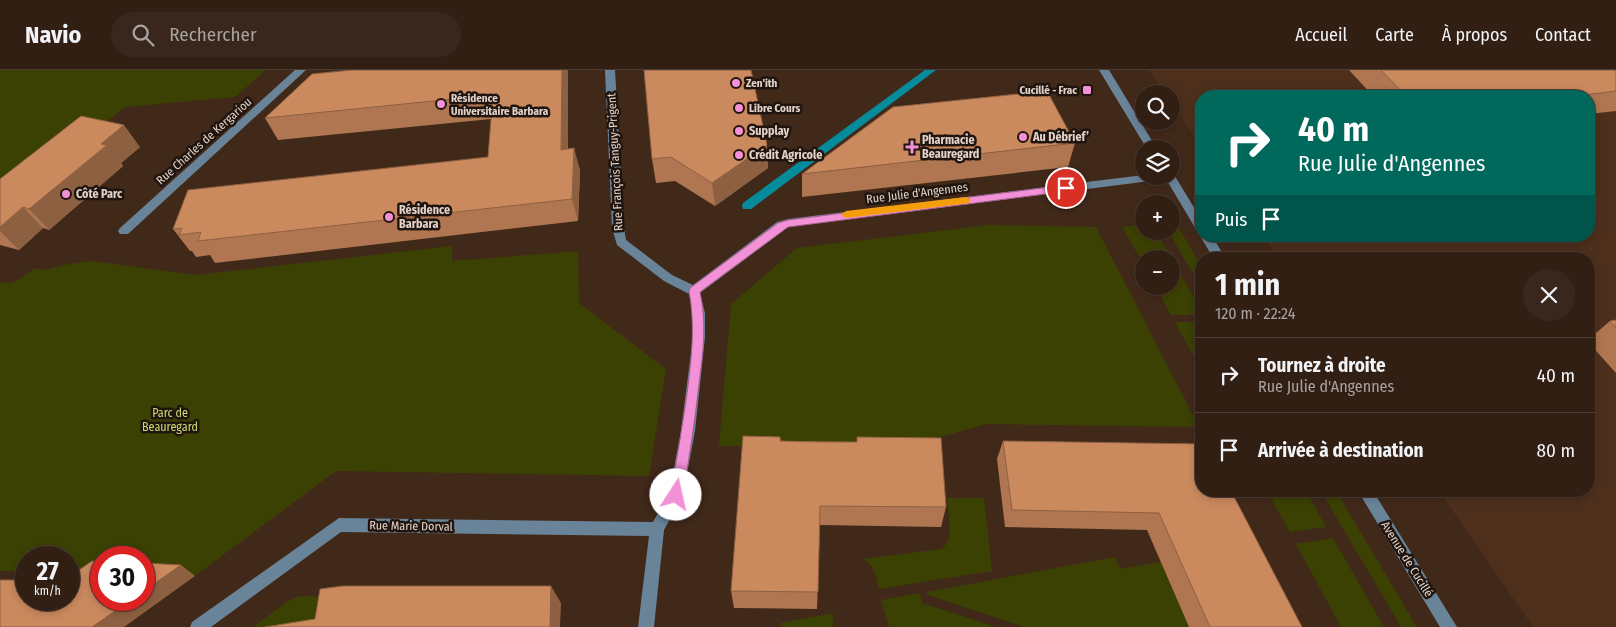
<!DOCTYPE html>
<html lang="fr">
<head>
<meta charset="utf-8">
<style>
  body { margin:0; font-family:"Fira Sans Condensed",sans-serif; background:#39271d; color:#f1f3f6; height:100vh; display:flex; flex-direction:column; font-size:19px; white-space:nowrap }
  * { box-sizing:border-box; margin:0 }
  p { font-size:16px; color:#a8a2a0 }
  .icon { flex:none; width:28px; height:28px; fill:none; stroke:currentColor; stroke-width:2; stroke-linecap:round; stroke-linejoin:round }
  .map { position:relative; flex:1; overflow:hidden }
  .side { position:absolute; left:1195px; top:182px; width:400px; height:245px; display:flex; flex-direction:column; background:#311f14; border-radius:20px; box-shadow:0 2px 8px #0003,0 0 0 1px #4c3d34 }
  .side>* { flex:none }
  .guide { position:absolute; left:1195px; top:20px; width:400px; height:152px; border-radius:20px; box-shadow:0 2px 8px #0003,0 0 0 1px #4c3d34; background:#00695c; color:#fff; overflow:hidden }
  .controls { position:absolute; left:1135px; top:15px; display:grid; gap:10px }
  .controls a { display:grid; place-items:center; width:45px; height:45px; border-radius:50%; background:#311f14; box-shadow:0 2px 8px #0003,0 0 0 1px #4c3d34; font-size:25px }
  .speed { position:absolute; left:15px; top:476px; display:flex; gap:10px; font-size:25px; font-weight:700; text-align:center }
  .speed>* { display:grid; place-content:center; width:65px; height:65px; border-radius:50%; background:#311f14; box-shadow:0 2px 8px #0003,0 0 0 1px #4c3d34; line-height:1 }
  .speed small { font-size:12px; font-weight:400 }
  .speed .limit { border:8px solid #d22; background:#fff; color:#111 }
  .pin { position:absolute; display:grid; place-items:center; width:42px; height:42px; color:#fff; margin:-21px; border:2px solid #fff; border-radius:50%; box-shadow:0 1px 5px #0007 }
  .me { position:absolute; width:55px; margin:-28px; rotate:10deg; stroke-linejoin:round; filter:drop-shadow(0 0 4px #0008) }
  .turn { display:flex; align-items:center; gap:18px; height:105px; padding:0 20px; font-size:22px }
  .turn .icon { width:65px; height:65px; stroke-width:2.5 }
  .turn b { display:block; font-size:35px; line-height:42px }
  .then { display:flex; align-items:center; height:48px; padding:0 20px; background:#0003; gap:10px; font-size:19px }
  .round { display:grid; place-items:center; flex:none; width:52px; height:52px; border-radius:26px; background:#39271d }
  .head { display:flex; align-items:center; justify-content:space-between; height:85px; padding:0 20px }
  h1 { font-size:30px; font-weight:700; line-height:38px }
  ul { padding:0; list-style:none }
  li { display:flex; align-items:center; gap:15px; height:75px; padding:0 20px; border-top:1px solid #4c3d34 }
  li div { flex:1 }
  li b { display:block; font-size:19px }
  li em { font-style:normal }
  header { display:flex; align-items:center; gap:30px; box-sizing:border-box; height:70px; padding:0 25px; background:#311f14; border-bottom:1px solid #4c3d34 }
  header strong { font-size:24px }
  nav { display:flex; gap:28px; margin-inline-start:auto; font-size:18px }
  .search { width:350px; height:45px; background:#39271d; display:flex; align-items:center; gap:12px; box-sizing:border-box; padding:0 18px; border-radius:28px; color:#a8a2a0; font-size:19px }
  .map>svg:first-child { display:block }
</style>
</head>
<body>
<header>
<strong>Navio</strong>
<div class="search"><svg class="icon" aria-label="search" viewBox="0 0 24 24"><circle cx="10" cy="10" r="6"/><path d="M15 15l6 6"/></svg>Rechercher</div>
<nav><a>Accueil</a><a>Carte</a><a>À propos</a><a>Contact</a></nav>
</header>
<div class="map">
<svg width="1616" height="557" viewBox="0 0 1616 557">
  <rect width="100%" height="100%" fill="#41291a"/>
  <!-- built -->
  <path fill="#4d2f1c" d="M1149,0H1616V557H1533L1439,421H1589V189H1279L1264,166H1589V26H1201V76L1171,32V24H1165Z"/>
  <!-- green -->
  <path fill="#3b4003" d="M0,0H266L235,27L125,37L0,136Z
    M1171,151H1175L1201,196V217L1168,161H1171Z
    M1144,154V161H1156L1201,240V245H1171L1155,216H1171V189H1144V195L1122,157Z
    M989,155L1096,157L1199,357L987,354L937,368L899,377L719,376L731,234L797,178Z
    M452,176V191L578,181L579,233L666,299L649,406L336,401L195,506L144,504V488H101V502H69V488H26V501H0V212C15,215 23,208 34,198L45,200L64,195L91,191L196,205Z
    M1175,252H1201V300Z
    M1267,421H1306L1326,457L1290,462Z
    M1321,421H1336L1417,557H1401Z
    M947,428H984L992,501L879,519C876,507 875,495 863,489L942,479C955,468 948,443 947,428Z
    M1333,468L1384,557H1341L1296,474Z
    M1115,487L1120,499L1161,492L1189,557H1024L928,525L927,522Z
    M920,523L922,533L996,557H889L881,530Z
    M300,526L336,527L331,557H253L288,531Z
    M833,543V557H781V553Z"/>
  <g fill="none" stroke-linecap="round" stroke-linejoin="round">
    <!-- stream -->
    <path fill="#058c9c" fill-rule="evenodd" d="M925,0H936L751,139H743L742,136L743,133Z"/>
    <!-- minor -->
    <path fill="#698399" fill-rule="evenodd" d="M295,0H306L128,164H120L118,161L120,158Z
      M605,0H615L624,158L626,170L672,205L693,215L777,152L788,149L1144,105L1171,106V103H1173L1201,149V162L1197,161L1166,109L788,157L700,223L705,243V267L695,361L683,425L664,460L654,557H638L649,466L341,462L211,557H190L192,552L339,448L653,452L669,424L681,361L693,267V243L689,224L664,211L617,175L612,158Z
      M1099,0H1109L1157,79H1147Z
      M1201,164V166H1212L1226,189H1214L1200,166Z
      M1358,421H1373L1457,557H1440Z"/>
  </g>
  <!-- wall -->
  <path fill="#af7651" d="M352,0H568V79L580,100L578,151L215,193L210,185L196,187L192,181H190L173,159L488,87L491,49L278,70L265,48Z
    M1349,0H1616V41L1589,44V26H1373Z
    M1075,73L1068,97L802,127V104Z
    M767,75L768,98L715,136L675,111L656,113L652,89Z
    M140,77L121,93L123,96L49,160L43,158L19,180L0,175V109Z
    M1616,250V303L1589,273V269L1610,251Z
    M780,367L781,371L857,372V367L946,437L941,457L820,455L817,539L734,538L731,521Z
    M1003,371L1201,374L1302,557H1189L1147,460L1005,457L997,389Z"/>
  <!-- shaded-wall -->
  <path fill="#8e6042" d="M562,0H568V102L561,80Z
    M124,55L140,77L121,93L123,96L49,160L29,139L101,74Z
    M767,75L768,98L715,136L712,113Z
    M574,78L580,100L578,151L572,129Z
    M23,137L43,158L19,180L0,161V157Z
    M181,495L195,506L124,557H92L131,530H144V521Z
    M551,516L561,533L560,557H550Z"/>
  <!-- building -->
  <path fill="#cb895e" stroke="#8e6042" d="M352,0H562L561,80L574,78L572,129L198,171L201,162L179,165L182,158L173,159L188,120L488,87L493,25L265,48L312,4Z
    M644,0H751L767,75L712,113L671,87L652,89Z
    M1381,0H1616V21L1575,26H1511L1508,24L1487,26H1406Z
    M1047,21L1075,73L802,104L893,37Z
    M81,46L124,55L101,74L107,75L29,139L23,137L0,157V109Z
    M1616,250V258L1610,251Z
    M743,366L780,367V371L821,372H857V367L941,368L946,437L820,436L818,522L731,521Z
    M1003,371L1201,374V421H1231L1302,557H1210L1159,443L1012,440Z
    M92,491L101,492V530H131L92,557H0V510H26V530H69V507Z
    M144,493L181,495L144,521Z
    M343,516H551L550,557H265L315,549L320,519Z"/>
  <!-- route -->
  <path fill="#f391d6" stroke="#9e5e8b" d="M1066,115L1069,116V121L788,157L700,222C707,254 703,283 699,314C695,352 689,388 683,425L681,429L676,431L672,429L670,425C677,389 683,353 688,316C692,283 695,254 689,221L690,218L778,153L788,150Z"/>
  <!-- slow -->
  <path fill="#f59e0b" d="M966,127L970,128V133L846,148L841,145L846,141Z"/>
  <!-- markers -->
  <g fill="#f391d6" stroke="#1f150e" stroke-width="2">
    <circle cx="736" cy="13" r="5"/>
    <rect x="1082" y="15" width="10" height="10" rx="2.5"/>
    <circle cx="441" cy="34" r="5"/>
    <circle cx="739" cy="38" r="5"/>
    <circle cx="739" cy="61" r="5"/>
    <circle cx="1023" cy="67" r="5"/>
    <path d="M909.5 69.5h5v5h5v5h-5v5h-5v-5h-5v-5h5z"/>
    <circle cx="739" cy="85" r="5"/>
    <circle cx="66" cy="124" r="5"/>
    <circle cx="389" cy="147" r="5"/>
  </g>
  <g text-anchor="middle" stroke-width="5" stroke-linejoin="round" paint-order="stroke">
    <!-- far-poi labels -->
    <g font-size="11" font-weight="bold" fill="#e3d3ca" stroke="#1f150e" text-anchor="start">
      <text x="746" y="17">Zen'ith</text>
      <text x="1077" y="24" text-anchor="end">Cucillé - Frac</text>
      <text x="451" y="32">Résidence<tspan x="451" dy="13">Universitaire Barbara</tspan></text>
      <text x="749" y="42">Libre Cours</text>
    </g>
    <!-- poi labels -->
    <g font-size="12" font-weight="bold" fill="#e3d3ca" stroke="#1f150e" text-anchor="start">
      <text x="749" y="65">Supplay</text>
      <text x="1033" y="71">Au Débrief’</text>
      <text x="922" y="74">Pharmacie<tspan x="922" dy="14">Beauregard</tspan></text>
      <text x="749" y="89">Crédit Agricole</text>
      <text x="76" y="128">Côté Parc</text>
      <text x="399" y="144">Résidence<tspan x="399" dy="14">Barbara</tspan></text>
    </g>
    <!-- street labels -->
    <g font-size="12" fill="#e3d3ca" stroke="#1f150e">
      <text transform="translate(204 71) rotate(-42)" y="4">Rue Charles de Kergariou</text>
      <text transform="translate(615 92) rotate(-93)" y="4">Rue François Tanguy-Prigent</text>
      <text transform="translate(917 123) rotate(-7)" y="4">Rue Julie d'Angennes</text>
      <text transform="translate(411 456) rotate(1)" y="4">Rue Marie Dorval</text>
      <text transform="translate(1407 489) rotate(58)" y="4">Avenue de Cucillé</text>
    </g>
    <!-- park labels -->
    <g font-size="12" fill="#cdda71" stroke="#1f150e">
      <text x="170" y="347">Parc de<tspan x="170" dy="14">Beauregard</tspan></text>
    </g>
  </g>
</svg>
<div class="controls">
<a><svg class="icon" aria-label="search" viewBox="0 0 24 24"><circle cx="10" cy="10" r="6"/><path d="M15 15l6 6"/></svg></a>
<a><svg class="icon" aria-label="layers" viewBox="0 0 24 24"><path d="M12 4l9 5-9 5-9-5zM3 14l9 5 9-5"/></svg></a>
<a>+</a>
<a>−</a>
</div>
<div class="speed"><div>27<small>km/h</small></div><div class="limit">30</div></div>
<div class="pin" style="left:1066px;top:118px;background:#d93025"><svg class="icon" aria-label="arrive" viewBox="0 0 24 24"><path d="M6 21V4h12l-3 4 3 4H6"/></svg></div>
<svg class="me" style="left:676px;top:425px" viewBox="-20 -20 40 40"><circle r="19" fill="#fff"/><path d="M0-13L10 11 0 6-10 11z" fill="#f391d6"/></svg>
<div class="guide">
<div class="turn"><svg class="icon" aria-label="right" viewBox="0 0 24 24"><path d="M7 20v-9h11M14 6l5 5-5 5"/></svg><div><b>40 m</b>Rue Julie d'Angennes</div></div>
<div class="then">Puis<svg class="icon" aria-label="arrive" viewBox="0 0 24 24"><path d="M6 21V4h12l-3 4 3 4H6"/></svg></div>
</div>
<section class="side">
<div class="head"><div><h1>1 min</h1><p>120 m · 22:24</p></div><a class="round"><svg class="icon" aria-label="close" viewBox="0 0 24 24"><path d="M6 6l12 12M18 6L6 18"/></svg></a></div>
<ul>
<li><svg class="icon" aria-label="right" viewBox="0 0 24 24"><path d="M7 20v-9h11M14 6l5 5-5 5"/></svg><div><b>Tournez à droite</b><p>Rue Julie d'Angennes</p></div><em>40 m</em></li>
<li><svg class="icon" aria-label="arrive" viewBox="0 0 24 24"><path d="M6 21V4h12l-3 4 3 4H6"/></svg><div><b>Arrivée à destination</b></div><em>80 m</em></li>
</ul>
</section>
</div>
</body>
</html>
